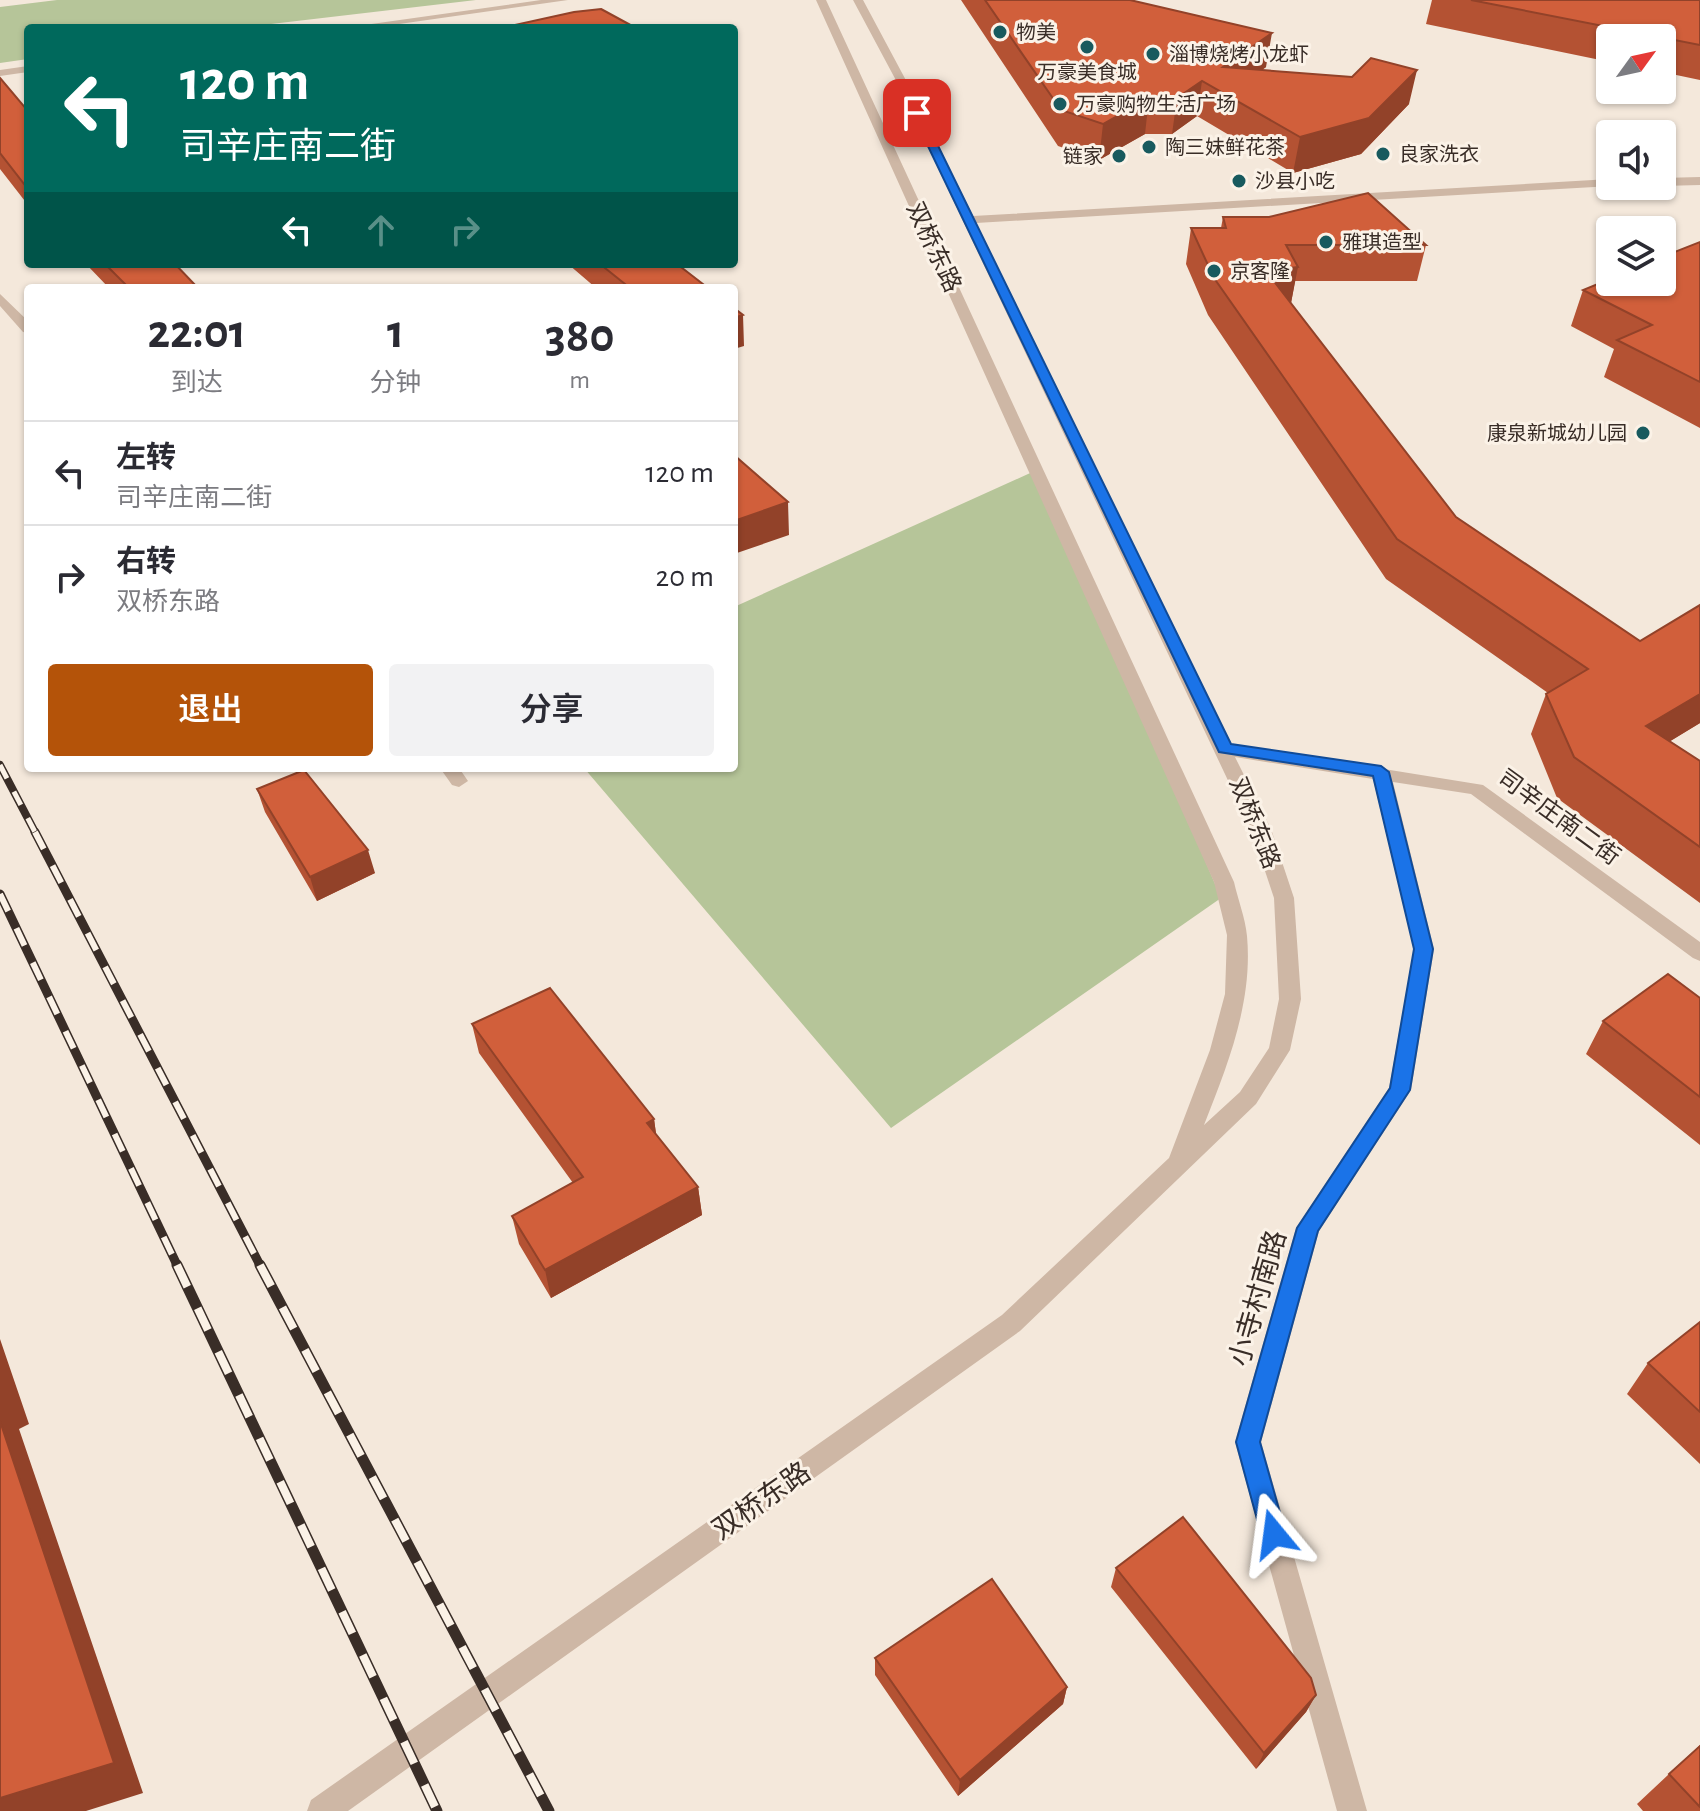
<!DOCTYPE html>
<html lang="zh">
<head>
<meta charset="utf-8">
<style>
  body { margin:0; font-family:"Alegreya Sans","Noto Sans SC",sans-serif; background:#f2f2f3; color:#2b2b33; height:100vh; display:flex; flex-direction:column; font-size:30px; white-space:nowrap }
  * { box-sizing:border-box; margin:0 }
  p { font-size:26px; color:#7c7c81 }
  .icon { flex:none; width:44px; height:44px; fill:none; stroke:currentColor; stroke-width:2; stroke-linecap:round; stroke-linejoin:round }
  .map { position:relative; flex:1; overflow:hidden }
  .panel { position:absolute; left:24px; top:284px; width:714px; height:488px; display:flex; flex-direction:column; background:#fff; border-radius:8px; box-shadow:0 2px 6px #0004 }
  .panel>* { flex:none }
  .guide { position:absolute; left:24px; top:24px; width:714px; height:244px; border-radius:8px; box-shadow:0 2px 6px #0004; background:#00695c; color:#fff; overflow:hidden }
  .needle { width:52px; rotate:57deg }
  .fabs { position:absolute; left:1596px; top:24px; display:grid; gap:16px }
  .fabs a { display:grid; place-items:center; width:80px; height:80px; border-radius:8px; background:#fff; box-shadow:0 2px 6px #0004; font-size:40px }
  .pin { position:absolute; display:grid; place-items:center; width:68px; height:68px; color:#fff; margin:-34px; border-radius:16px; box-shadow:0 4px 12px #0006 }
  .me { position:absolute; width:88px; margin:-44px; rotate:344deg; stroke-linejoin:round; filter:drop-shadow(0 0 6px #0008) }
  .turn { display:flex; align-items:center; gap:28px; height:168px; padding:0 24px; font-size:36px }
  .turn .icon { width:104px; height:104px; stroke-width:2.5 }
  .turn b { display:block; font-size:56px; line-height:68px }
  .lanes { display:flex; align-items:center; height:76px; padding:0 24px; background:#0003; justify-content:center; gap:40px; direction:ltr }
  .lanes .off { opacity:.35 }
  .eta { display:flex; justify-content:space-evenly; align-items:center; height:136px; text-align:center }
  .eta b { font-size:48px; font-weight:600; line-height:56px }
  .cta { display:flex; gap:16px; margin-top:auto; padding:16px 24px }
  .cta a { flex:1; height:92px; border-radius:8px; background:#b45309; color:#fff; font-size:32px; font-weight:600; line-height:92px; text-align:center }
  .cta a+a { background:#f2f2f3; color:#2b2b33 }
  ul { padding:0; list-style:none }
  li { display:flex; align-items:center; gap:24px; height:104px; padding:0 24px; border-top:2px solid #e1e1e2 }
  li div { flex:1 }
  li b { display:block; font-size:30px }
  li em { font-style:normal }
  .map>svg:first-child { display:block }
</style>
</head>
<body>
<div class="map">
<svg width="1700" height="1811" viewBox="0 0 1700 1811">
  <rect width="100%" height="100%" fill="#f4e8db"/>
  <!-- green -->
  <path fill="#b6c599" d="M57,0H476L237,28H28V59L0,63V7Z
    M1039,469L1221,898L891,1128L584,768H734V607Z"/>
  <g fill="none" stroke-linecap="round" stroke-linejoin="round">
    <!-- minor -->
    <path fill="#ceb7a5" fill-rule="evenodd" d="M541,0H568L371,28H343Z
      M816,0H826L1234,882C1238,900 1245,917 1247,936C1253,1002 1228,1064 1204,1125L1240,1092L1269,1048L1279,999L1274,898L1251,829L899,86L853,0H863L909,86L973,216L1610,179L1612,186L976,223L1229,744L1483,785L1700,942V961L1693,958L1471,794L1393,782L1434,949L1411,1090L1319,1231L1261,1442L1367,1811H1337L1235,1442L1296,1228L1389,1088L1414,949L1373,779L1235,757L1271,829L1294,898L1301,999L1290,1050L1256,1104L1020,1331L348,1811H307L311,1800L1002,1315L1169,1158L1210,1050L1225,994L1227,935L1214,882Z
      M28,66V72L0,76V70Z
      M1700,177V185L1662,186V178Z
      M0,294L28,321V333L23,332L0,306Z
      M440,768H459L468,781L459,787L452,785Z"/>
    <defs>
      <path id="rail-far2" d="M0,765L36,834"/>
      <path id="rail-far1" d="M35,832L261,1267
        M0,894L178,1267"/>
      <path id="rail" d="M177,1265L437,1811
        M260,1265L549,1811"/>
    </defs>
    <!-- rail-far2 casing -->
    <use href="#rail-far2" stroke="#392d27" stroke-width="8"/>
    <!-- rail-far1 casing -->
    <use href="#rail-far1" stroke="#392d27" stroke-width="9"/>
    <!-- rail casing -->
    <use href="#rail" stroke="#392d27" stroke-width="11"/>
    <!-- rail-far2 -->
    <use href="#rail-far2" stroke="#fbf2e7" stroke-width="5" stroke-dasharray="15" stroke-linecap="butt"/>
    <!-- rail-far1 -->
    <use href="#rail-far1" stroke="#fbf2e7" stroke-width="6" stroke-dasharray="19" stroke-linecap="butt"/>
    <!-- rail -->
    <use href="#rail" stroke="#fbf2e7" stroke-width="8" stroke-dasharray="24" stroke-linecap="butt"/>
  </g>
  <!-- wall -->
  <path fill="#b45233" d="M961,0H1130L1266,67L1262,70L1409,104L1361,154L1293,173L1197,116L1172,134H1145L1099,160L1058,146Z
    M1432,0H1700V80L1662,72V38H1610V62L1426,24Z
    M0,78L28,111V205L0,169Z
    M1223,217L1426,245L1417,281H1295L1291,303L1456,517L1640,641L1700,605V723L1670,741L1700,761V903L1557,798L1531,734L1546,694L1548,693L1386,579L1208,315L1186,264L1191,228H1221Z
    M1700,242V428L1604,377L1614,349L1571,326L1583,290Z
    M86,264H175L198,288H109Z
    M568,264H677L708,288H596Z
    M257,789L375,873L317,901L265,812Z
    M1700,998V1145L1586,1054L1603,1021Z
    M472,1024L654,1119L656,1134L698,1187L702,1215L551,1298L519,1244L512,1216L573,1183L479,1053Z
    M1700,1322V1464L1627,1394L1648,1363Z
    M1116,1568L1316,1695L1306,1712L1256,1769L1111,1587Z
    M875,1658L1067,1687L1063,1704L958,1796L875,1675Z
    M1700,1745V1811H1643L1637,1804Z"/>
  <!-- shaded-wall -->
  <path fill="#924229" d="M1272,33L1266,67L1226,95L1223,67Z
    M1417,70L1409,104L1361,154L1293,173L1300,137Z
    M1202,81L1197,116L1172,134L1177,98Z
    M1149,98L1145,134L1099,160L1103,124Z
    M1298,267L1291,303L1266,271Z
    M743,315L744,346L734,349V318Z
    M788,502L789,535L734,554V521Z
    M1700,694V723L1628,767L1646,726Z
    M368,850L375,873L317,901L310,877Z
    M654,1119L658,1148L647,1123Z
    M698,1187L702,1215L551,1298L545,1270Z
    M0,1339L29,1424L19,1429L143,1793L86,1811H0Z
    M1067,1687L1063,1704L958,1796L960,1780Z
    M1316,1695L1306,1712L1256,1769L1264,1753Z"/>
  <!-- building -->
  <path fill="#d15f3b" stroke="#924229" stroke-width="2" d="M985,0H1130L1272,33L1223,67L1352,77L1371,58L1417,70L1369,118L1300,137L1202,81L1177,98H1149L1103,124L1061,110Z
    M1471,0H1700V45Z
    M601,9L636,28H501L574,12Z
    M0,78L28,111V189L0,153Z
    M1368,193L1426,245H1286L1298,267L1266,271L1456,517L1640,641L1700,605V694L1646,726L1700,761V847L1574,757L1546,694L1588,669L1397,539L1214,278L1191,228H1226L1223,217H1269Z
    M1700,242V382L1617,340L1652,325L1583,290L1610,279V282H1662V257Z
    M105,264H175L198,288H129Z
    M600,264H677L708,288H630Z
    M734,308L743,315L734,318Z
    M734,455L788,502L734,521Z
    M304,770L368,850L310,877L257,789Z
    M1668,974L1700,998V1097L1603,1021Z
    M550,988L654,1119L647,1123L698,1187L545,1270L512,1216L583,1177L472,1024Z
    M1700,1322V1412L1648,1363Z
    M0,1421L114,1763L0,1798Z
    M1183,1517L1311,1678L1316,1695L1264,1753L1116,1568Z
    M992,1579L1067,1687L960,1780L875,1658Z
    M1700,1746V1807L1669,1774Z"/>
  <!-- route -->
  <path fill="#1a73e8" stroke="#114b97" stroke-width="2" d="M917,110L922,113L1231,744L1381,766L1389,772L1433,949L1410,1090L1318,1231L1260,1442L1286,1534L1283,1543L1274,1547L1265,1543L1261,1534L1236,1442L1297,1228L1390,1088L1414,949L1373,776L1219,752L912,113Z"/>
  <!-- markers -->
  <g fill="#185a5e" stroke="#fbf2e7" stroke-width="3">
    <circle cx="1000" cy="32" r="8"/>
    <circle cx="1087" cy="47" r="8"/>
    <circle cx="1153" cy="54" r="8"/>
    <circle cx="1060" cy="104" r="8"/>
    <circle cx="1149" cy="147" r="8"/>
    <circle cx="1383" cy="154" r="8"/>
    <circle cx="1119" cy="156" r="8"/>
    <circle cx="1239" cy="181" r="8"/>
    <circle cx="1326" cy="242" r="8"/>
    <circle cx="1214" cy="271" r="8"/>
    <circle cx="1643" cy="433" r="8"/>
  </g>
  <g text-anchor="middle" stroke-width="6" stroke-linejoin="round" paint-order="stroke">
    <!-- far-poi labels -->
    <g font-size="20" fill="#392d27" stroke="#fbf2e7" text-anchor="start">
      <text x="1016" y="39">物美</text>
      <text x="1169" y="61">淄博烧烤小龙虾</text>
      <text x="1087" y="79" text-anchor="middle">万豪美食城</text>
      <text x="1076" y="111">万豪购物生活广场</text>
      <text x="1165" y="154">陶三妹鲜花茶</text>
      <text x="1399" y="161">良家洗衣</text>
      <text x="1103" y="163" text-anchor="end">链家</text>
      <text x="1255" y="188">沙县小吃</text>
      <text x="1342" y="249">雅琪造型</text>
      <text x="1230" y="278">京客隆</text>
      <text x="1627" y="440" text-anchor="end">康泉新城幼儿园</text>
    </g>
    <!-- street labels -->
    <g font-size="24" fill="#392d27" stroke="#fbf2e7">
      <text transform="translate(934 247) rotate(65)" y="8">双桥东路</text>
      <text transform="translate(1559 817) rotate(36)" y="8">司辛庄南二街</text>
      <text transform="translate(1255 823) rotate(68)" y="8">双桥东路</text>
    </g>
    <!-- near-street labels -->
    <g font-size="28" fill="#392d27" stroke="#fbf2e7">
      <text transform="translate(1257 1298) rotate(-74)" y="10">小寺村南路</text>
      <text transform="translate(761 1500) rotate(-35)" y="10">双桥东路</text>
    </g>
  </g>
</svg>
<div class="fabs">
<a><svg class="needle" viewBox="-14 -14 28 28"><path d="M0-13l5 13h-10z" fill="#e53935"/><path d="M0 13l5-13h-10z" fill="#7c7c81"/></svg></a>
<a><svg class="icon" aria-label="sound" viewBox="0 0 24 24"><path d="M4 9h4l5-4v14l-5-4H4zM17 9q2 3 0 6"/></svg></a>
<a><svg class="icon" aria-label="layers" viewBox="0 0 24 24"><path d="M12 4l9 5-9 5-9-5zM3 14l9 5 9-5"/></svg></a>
</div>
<div class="pin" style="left:917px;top:113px;background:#d93025"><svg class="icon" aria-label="arrive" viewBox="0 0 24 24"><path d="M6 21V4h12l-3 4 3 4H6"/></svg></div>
<svg class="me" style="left:1274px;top:1534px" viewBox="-20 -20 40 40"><path d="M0-17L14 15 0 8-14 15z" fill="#1a73e8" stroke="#fff" stroke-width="4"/></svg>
<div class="guide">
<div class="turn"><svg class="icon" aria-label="left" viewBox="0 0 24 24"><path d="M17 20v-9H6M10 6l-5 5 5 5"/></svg><div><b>120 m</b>司辛庄南二街</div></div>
<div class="lanes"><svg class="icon" aria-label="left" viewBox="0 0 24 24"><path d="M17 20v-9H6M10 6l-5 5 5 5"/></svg><svg class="icon off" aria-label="ahead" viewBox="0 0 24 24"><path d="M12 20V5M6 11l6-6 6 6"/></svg><svg class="icon off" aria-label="right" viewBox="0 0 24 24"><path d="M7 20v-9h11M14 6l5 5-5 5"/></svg></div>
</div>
<section class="panel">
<div class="eta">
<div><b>22:01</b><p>到达</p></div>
<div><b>1</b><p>分钟</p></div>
<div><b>380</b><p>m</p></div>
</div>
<ul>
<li><svg class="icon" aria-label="left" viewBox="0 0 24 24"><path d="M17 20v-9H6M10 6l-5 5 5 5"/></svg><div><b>左转</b><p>司辛庄南二街</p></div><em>120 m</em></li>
<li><svg class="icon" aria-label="right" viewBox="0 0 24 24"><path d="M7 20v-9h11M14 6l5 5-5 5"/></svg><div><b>右转</b><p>双桥东路</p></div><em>20 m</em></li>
</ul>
<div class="cta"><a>退出</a><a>分享</a></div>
</section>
</div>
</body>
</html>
